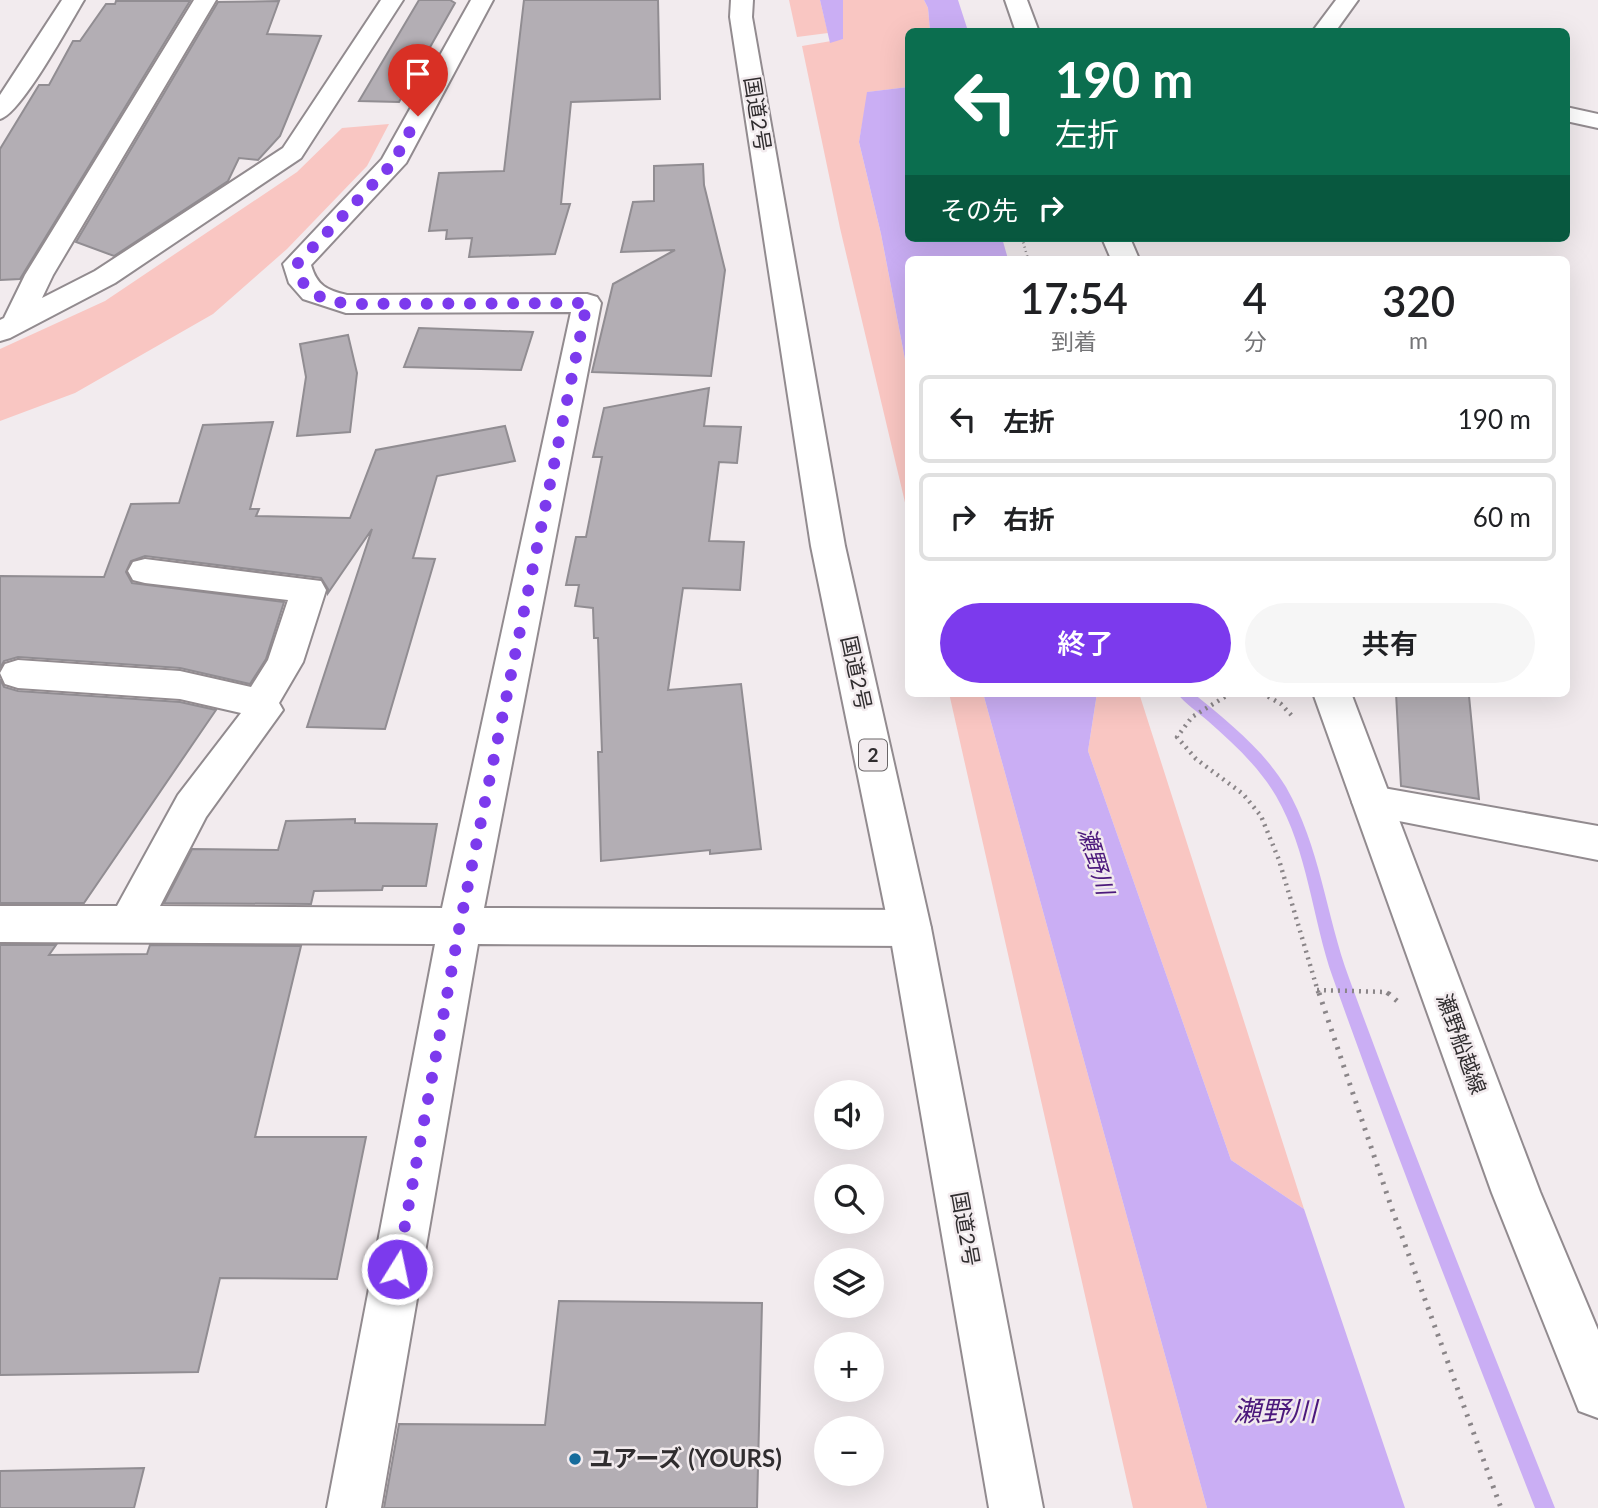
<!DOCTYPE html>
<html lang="ja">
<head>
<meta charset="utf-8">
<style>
  body { margin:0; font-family:Lato,"Noto Sans JP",sans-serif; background:#f6f6f6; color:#202124; height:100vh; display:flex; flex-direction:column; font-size:26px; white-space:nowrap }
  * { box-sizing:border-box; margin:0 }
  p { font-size:23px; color:#757577 }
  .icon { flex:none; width:38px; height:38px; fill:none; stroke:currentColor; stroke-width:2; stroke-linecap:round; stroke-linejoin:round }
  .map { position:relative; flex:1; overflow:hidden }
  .sheet { position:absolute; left:905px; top:256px; width:665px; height:441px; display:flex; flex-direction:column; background:#fff; border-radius:10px; box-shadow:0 7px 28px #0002 }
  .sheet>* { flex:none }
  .hud { position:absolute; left:905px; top:28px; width:665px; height:214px; border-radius:10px; box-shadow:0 7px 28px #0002; background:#0b6e4f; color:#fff; overflow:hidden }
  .fabs { position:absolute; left:814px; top:1080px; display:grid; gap:14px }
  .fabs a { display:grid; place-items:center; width:70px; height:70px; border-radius:50%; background:#fff; box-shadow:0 7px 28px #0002; font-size:35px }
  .pin { position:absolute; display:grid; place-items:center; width:60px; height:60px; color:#fff; margin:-72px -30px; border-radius:50% 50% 50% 0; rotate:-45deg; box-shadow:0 0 7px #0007 }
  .pin .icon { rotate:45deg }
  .me { position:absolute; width:77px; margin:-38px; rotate:10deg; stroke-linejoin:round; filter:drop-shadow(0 0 5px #0008) }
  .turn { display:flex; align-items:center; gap:24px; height:147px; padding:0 35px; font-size:32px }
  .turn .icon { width:91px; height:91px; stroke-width:2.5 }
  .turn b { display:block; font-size:49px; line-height:60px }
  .then { display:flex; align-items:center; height:66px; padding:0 35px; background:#0003; gap:14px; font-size:26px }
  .eta { display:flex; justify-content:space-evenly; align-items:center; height:119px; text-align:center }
  .eta b { font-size:42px; font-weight:600; line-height:49px }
  .cta { display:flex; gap:14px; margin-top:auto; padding:14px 35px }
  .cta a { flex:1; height:80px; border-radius:42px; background:#7c3aed; color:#fff; font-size:28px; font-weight:600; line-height:80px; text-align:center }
  .cta a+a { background:#f6f6f6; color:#202124 }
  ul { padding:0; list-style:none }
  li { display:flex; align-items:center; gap:21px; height:88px; margin:0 14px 10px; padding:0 21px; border:4px solid #e0e0e0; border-radius:10px }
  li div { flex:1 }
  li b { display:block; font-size:26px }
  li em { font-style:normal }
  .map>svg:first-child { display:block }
</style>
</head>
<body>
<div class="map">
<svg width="1598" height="1508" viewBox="0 0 1598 1508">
  <rect width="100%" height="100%" fill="#f2ebee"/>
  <!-- green -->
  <path fill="#f9c6c2" d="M789,0H820L828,33L797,37Z
    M843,0H924L928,8L930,31L908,32V87L868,92L859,142L881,234L908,375V515L840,228L802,46L843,39Z
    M389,124L367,166L287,249L213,314L75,393L0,421V349L105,301L297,172L342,128Z
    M949,693H983L1207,1508H1133Z
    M1097,693H1139L1304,1209L1231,1160L1088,751Z"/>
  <!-- water -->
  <path fill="#caaef4" d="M820,0H843V39L830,43Z
    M924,0H958L968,31H930L928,8Z
    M908,87V238H1002L1008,259H908V375L881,234L859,142L867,92Z
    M983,693H1097L1088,751L1231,1160L1304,1209L1405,1508H1207Z"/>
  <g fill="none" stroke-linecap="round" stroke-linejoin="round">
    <!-- stream -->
    <path fill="#caaef4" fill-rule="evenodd" d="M1177,693H1193C1227,721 1263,749 1286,787C1320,846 1326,915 1349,978C1414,1156 1485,1332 1555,1508H1535C1466,1332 1396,1156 1333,978C1312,918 1308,851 1276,796C1259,767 1233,743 1208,721C1198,712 1185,704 1177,693Z"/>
  </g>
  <!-- building -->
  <path fill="#b3aeb4" stroke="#918d92" stroke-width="2" d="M419,0H450L455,3L399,102L359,101Z
    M524,0H658L660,99L571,102L561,204H570L555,254L469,257L472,238L446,239L447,230L429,231L439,173L504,171Z
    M116,1H190L20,279L0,280V149L39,85H49L73,41H80L106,4H115Z
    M279,1L267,34L321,36L280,136L258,160L239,158L228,181L114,256L76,242L218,2Z
    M703,164L704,185L725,270L711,376L592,372L613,284L675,250L621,252L633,202L654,201V166Z
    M419,328L533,332L521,370L404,367Z
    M348,335L357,373L350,432L297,436L306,377L300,344Z
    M709,388L704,426L741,427L737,463L719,462L709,541L744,542L740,590L683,588L668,690L741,684L761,849L710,854V850L601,861L598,752H602L598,638H594L593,608L575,606L579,585H566L576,537H586L602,457H593L604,408Z
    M273,422L250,509H259L256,516L350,518L376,450L505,426L515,461L437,476L413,558L435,559L385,729L307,727L372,529L328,593V589L321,578L145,556L131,561L126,572L132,583L284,602L266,659L250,684L180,668L18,657L4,661L0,668V576L104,577L131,504L179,503L203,425Z
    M0,679L4,687L18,691L180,702L216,710L84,903H0Z
    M1396,693H1447L1469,696L1479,799L1401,786Z
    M355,819V823L437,824L426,886H383L382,890L314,891L311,904L164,903L192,849L278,850L286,821Z
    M0,945H56L49,955L147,954L150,945L301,946L255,1137H366L337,1279L220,1278L198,1372L0,1375Z
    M559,1301L762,1303L757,1508H384L399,1424L545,1425Z
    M144,1468L134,1508H0V1471Z"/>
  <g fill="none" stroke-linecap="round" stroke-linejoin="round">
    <defs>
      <path id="minor" d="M62,0H84C70,23 21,114 0,119V95Z
        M194,0H216L53,275L42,298L95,271L283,148L381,0H403L301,158L115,283L10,338L0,341V320L4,318L25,275Z
        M471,0H493L406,163L311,265C317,286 327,290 347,295L587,294L597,297L601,303L484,908L910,910L925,915L931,928L925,941L910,946L478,944L381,1508H327L435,944L0,942V906H117L178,795L241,713L180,699L18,688L5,684L0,673L5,664L18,660L180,671L251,687L268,660L288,600L145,583L133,580L128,571L133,562L145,559L321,581L326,590L303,662L279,703L283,710L206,817L160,906L442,908L571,312L346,313L303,299L289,283L283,264L382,159Z
        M1005,0H1027L1039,32H1016Z
        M1566,107L1598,114V128L1566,121Z
        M1372,786L1598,826V860L1358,813L1352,802L1358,791Z"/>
      <path id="major" d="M1336,0H1358L1335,32H1312Z
        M1102,238H1130L1139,259H1111Z
        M1313,693H1351L1540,1192L1598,1330V1418L1579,1411L1492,1193Z"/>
      <path id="highway" d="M731,0H753L752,17L845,546L931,928L1043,1508H989L889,928L811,546L730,17Z"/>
    </defs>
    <!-- minor casing -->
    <use href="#minor" stroke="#928b8f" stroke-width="4"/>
    <!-- major casing -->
    <use href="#major" stroke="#928b8f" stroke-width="4"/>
    <!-- highway casing -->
    <use href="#highway" stroke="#928b8f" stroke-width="4"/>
    <!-- path-far2 -->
    <path stroke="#8a8588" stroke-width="2.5" stroke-dasharray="1 3.5" stroke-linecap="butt" d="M1022,238L1028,259"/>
    <!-- path-far1 -->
    <path stroke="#8a8588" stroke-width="4.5" stroke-dasharray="2 5" stroke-linecap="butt" d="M1231,693L1192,717L1177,737L1196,759L1243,794L1261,816L1279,860L1319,995
      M1262,693L1281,704L1294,718
      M1317,990L1386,992L1390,995"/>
    <!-- path -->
    <path stroke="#8a8588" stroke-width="5" stroke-dasharray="2.5 7" stroke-linecap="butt" d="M1319,993L1392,1209L1501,1508
      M1388,993L1397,1001"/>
    <!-- minor -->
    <use href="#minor" fill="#fff" fill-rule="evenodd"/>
    <!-- major -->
    <use href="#major" fill="#fff" fill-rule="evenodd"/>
    <!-- highway -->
    <use href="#highway" fill="#fff" fill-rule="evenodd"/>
  </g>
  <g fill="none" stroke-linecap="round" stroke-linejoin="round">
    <!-- route -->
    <path stroke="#7c3aed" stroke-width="12" stroke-dasharray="0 21.6" d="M397,1269L460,924L587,303L346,304C317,296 303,296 297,264L393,163L418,116"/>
  </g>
  <!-- markers -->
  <circle fill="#176c9c" stroke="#f2ebee" stroke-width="2.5" cx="575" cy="1459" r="7"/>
  <g text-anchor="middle" stroke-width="5" stroke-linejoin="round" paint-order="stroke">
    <!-- shield labels -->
    <rect fill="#f2ebee" stroke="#6a6668" stroke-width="2" x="859" y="739.5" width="28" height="31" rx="5"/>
    <g font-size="19" font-weight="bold" fill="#302d2f">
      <text x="873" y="762">2</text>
    </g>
    <!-- street labels -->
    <g font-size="21" fill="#302d2f" stroke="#f2ebee">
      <text transform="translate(757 114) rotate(81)" y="7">国道2号</text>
      <text transform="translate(856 673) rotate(78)" y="7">国道2号</text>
      <text transform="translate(1461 1044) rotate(70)" y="7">瀬野船越線</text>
      <text transform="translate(965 1229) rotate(80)" y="7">国道2号</text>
    </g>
    <!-- water labels -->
    <g font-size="23" font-style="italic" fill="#4c197c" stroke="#f2ebee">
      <text transform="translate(1096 861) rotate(73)" y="8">瀬野川</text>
    </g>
    <!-- near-poi labels -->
    <g font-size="24" font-weight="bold" fill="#302d2f" stroke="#f2ebee" text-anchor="start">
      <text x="589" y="1467">ユアーズ (YOURS)</text>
    </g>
    <!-- near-water labels -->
    <g font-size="28" font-style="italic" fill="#4c197c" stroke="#f2ebee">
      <text x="1275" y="1421">瀬野川</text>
    </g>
  </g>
</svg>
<div class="fabs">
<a><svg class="icon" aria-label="sound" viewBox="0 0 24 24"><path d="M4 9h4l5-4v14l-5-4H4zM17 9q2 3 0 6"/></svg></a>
<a><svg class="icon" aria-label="search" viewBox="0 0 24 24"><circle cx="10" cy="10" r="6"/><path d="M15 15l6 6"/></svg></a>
<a><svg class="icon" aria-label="layers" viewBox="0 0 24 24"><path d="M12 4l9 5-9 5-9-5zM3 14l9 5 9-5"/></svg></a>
<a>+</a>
<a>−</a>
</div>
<div class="pin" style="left:418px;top:116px;background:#d93025"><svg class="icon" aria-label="arrive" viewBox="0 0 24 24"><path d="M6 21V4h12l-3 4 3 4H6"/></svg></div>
<svg class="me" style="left:397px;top:1269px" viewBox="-20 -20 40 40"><circle r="17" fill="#7c3aed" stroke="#fff" stroke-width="3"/><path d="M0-11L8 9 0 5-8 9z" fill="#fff"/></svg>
<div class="hud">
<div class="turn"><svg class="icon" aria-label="left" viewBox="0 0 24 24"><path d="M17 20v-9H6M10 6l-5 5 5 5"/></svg><div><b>190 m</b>左折</div></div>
<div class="then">その先<svg class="icon" aria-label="right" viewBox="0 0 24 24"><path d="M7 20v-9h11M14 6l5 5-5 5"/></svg></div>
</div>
<section class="sheet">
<div class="eta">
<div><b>17:54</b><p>到着</p></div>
<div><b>4</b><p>分</p></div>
<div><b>320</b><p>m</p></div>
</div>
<ul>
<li><svg class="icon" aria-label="left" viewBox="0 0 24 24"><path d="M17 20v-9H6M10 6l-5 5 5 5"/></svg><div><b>左折</b></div><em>190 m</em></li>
<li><svg class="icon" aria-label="right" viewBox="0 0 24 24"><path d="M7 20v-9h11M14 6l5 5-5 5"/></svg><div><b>右折</b></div><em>60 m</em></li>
</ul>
<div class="cta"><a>終了</a><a>共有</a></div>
</section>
</div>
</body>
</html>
